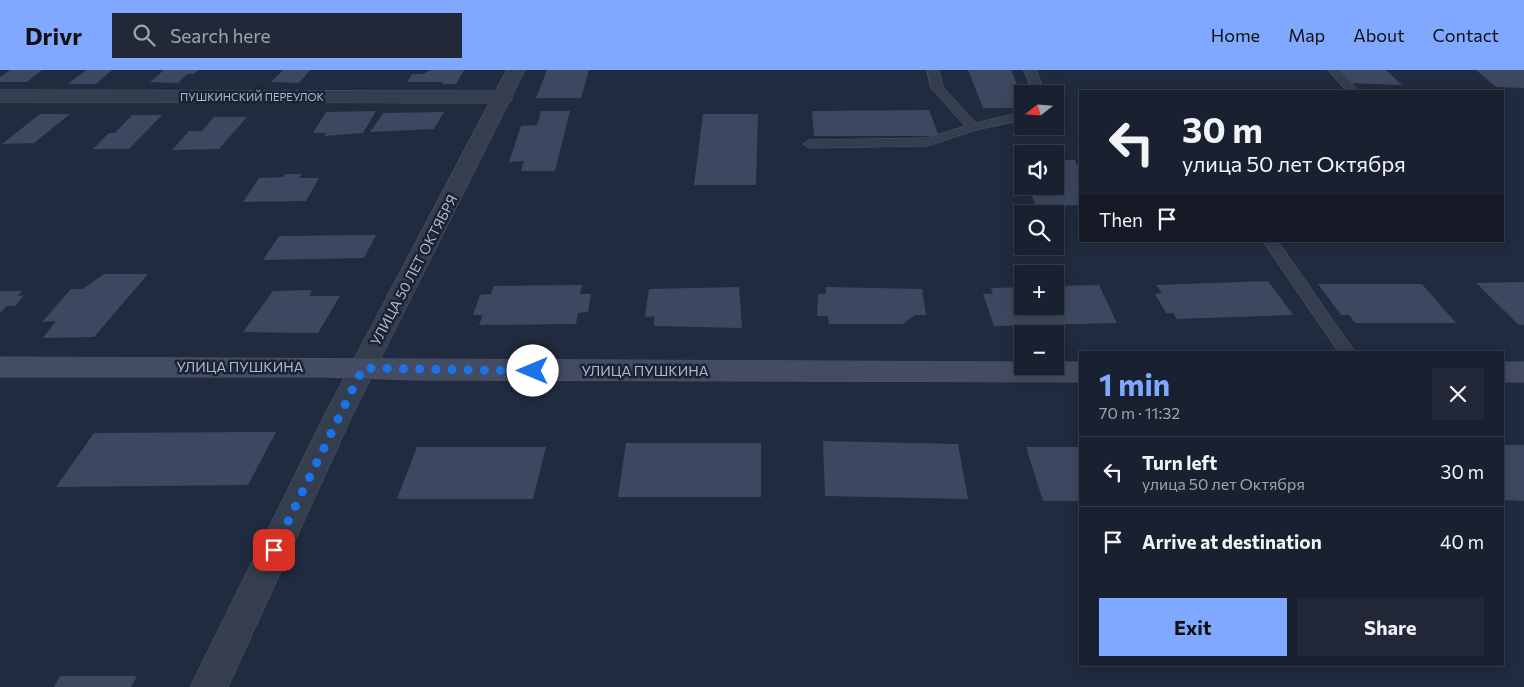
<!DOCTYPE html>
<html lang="en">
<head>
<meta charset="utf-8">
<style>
  body { margin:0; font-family:Commissioner,sans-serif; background:#222837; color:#f1f3f6; height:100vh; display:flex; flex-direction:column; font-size:19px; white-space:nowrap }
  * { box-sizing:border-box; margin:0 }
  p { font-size:16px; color:#9fa3aa }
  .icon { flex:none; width:28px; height:28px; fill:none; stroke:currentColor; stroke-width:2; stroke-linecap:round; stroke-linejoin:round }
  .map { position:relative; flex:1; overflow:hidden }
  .side { position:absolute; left:1079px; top:281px; width:425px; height:315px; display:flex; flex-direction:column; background:#19202f; border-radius:0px; box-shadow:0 2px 12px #0003,0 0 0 1px #373e4b }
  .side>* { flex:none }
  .top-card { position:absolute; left:1079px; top:20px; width:425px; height:152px; border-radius:0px; box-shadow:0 2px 12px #0003,0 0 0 1px #373e4b; background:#19202f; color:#f1f3f6; overflow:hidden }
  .needle { width:32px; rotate:253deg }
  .buttons { position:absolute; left:1014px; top:15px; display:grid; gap:10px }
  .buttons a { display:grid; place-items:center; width:50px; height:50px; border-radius:0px; background:#19202f; box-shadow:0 2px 12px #0003,0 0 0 1px #373e4b; font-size:25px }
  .pin { position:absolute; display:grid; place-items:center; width:42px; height:42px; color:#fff; margin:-21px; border-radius:10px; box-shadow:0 2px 8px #0006 }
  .me { position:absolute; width:55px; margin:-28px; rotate:270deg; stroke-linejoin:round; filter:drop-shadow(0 0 4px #0008) }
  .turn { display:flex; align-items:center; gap:18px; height:105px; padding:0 20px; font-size:22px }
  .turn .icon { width:65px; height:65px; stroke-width:2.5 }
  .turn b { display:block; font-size:35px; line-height:42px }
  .then { display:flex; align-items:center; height:48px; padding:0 20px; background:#0003; gap:10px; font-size:19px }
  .round { display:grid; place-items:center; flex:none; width:52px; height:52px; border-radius:0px; background:#222837 }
  .headline { display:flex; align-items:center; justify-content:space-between; height:85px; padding:0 20px }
  h1 { font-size:30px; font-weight:700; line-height:38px; color:#80a8ff }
  .action { display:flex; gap:10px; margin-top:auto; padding:10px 20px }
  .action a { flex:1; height:58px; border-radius:0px; background:#80a8ff; color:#111; font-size:20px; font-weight:700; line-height:58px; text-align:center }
  .action a+a { background:#222837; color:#f1f3f6 }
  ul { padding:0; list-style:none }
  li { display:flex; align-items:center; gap:15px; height:70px; padding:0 20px; border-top:1px solid #373e4b }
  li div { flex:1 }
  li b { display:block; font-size:19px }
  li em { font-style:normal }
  header { display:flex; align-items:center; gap:30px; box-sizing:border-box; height:70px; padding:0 25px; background:#80a8ff; color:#111 }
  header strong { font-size:24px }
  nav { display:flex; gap:28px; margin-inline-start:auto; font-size:18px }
  .search { width:350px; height:45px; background:#222837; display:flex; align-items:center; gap:12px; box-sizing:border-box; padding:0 18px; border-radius:0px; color:#9fa3aa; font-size:19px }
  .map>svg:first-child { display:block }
</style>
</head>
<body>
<header>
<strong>Drivr</strong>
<div class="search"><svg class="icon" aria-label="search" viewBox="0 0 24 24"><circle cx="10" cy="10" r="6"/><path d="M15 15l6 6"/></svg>Search here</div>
<nav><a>Home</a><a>Map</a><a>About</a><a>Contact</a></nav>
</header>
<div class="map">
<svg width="1524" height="617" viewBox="0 0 1524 617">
  <rect width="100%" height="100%" fill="#212b3f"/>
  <!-- building -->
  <path fill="#3c485f" d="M10,0H42L27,12H0V7Z
    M86,0H112L96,14H68Z
    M164,0H198L194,4H187L178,13L150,12Z
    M283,0H310L299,13L271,12Z
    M431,0H464L456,14H442L443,12H407L412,4H423Z
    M547,0H589L581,28H536Z
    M968,0H1011L1022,26V38H983Z
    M1333,0H1386L1402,15L1345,13Z
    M1476,0H1524V18L1496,17Z
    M929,40L939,66H814L812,41Z
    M376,41L363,63L324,66L326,63H313L326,42Z
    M541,41H570L555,101H521L524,91L509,92L521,56L537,55Z
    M444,42L434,59L370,62L383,43Z
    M40,44H70L34,73L2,74Z
    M703,44H758L756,115H694Z
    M132,45H162L129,79H93L109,63H115Z
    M214,47H247L219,79L172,80L189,61H202Z
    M1055,90H1075L1080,101V135L1036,136L1028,116H1055Z
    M285,104H302L299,108H319L306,131L243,132L259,108L283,107Z
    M376,165L364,188L263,190L279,166Z
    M104,204H148L94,267L43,268L56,251L42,252L71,219H83Z
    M1268,211L1293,245L1177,249L1173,243H1166L1155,224L1162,223L1156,215Z
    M1524,212V255H1519L1476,213Z
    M1318,214H1422L1456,253H1355L1349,245H1341Z
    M582,215L580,224H591L588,242L578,243L576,254L479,255L483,245H473L480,225L491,224L494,216Z
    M1099,215L1117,253L994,256L983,224H993L991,218L1022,217V236H1055V216Z
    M739,217L742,258L654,256V246L645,247L649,219Z
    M826,217L922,219L926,245H915L903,254H829L828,246H817L818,224H826Z
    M312,220L309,226H340L318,263L243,262L273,221Z
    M0,221H22L17,226L24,225L15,236H7L0,243Z
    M276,362L248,415L56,417L94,363Z
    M823,371L958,374L968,429L825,426Z
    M626,373H761V427H618Z
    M1502,375H1524V431L1502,430Z
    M417,377H546L533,429H397Z
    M1026,377H1080V431H1043Z
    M60,606H137L131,617H54Z"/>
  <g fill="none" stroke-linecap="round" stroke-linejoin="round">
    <defs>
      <path id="service" d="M927,0H939L943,17L976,53L1022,42V50L976,60L928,76L809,78L803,74L809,70L927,68L965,56L931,18Z
        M1024,0H1036L1046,24H1034Z
        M1328,0H1340L1359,21H1347Z
        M1263,171H1278L1355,282H1339Z"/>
      <path id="minor" d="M0,20L504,21L511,23L513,27L511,31L504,33L0,32Z"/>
      <path id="tertiary" d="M507,0H525L353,344L228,617H190L325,344Z"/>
      <path id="secondary" d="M0,287L1022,292V296H1055V292H1080V312L416,310L324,307H0Z
        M1502,292H1524V312H1502Z"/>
    </defs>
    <!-- service casing -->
    <use href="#service" stroke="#505869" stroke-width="1"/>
    <!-- minor casing -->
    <use href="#minor" stroke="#505869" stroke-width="1"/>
    <!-- tertiary casing -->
    <use href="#tertiary" stroke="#505869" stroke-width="1"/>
    <!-- secondary casing -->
    <use href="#secondary" stroke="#505869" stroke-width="1"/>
    <!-- service -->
    <use href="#service" fill="#353e4e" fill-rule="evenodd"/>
    <!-- minor -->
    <use href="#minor" fill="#353e4e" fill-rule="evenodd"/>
    <!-- tertiary -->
    <use href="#tertiary" fill="#353e4e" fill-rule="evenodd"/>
    <!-- secondary -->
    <use href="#secondary" fill="#434c62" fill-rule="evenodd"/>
  </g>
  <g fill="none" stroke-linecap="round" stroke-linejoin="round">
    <!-- route -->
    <path stroke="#1a73e8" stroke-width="9" stroke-dasharray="0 16.2" d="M274,480L363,298L533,301"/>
  </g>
  <g text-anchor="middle" stroke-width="5" stroke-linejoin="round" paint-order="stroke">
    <!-- far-street labels -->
    <g font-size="11" fill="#b1b8ca" stroke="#1a2333">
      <text x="252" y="31">ПУШКИНСКИЙ ПЕРЕУЛОК</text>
    </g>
    <!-- street labels -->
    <g font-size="14" fill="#b1b8ca" stroke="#1a2333">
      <text transform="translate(414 200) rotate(-62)" y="5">УЛИЦА 50 ЛЕТ ОКТЯБРЯ</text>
      <text x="240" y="302">УЛИЦА ПУШКИНА</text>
      <text x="645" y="306">УЛИЦА ПУШКИНА</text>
    </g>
  </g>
</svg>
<div class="buttons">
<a><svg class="needle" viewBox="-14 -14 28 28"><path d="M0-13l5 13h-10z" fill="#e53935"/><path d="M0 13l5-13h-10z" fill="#9fa3aa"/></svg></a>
<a><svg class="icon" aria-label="sound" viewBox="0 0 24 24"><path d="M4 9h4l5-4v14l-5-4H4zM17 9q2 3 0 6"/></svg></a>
<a><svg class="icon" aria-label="search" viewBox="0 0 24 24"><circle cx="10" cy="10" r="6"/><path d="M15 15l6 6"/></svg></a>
<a>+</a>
<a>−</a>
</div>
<div class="pin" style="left:274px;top:480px;background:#d93025"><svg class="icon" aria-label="arrive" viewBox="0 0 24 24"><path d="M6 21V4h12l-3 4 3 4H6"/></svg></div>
<svg class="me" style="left:533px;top:301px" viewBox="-20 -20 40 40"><circle r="19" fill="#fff"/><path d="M0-13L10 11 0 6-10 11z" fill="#1a73e8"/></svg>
<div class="top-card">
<div class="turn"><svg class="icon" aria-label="left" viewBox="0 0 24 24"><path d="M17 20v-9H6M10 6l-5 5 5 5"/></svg><div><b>30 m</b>улица 50 лет Октября</div></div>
<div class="then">Then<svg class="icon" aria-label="arrive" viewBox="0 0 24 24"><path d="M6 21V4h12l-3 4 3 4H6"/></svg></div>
</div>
<section class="side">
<div class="headline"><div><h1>1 min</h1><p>70 m · 11:32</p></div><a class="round"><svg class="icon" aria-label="close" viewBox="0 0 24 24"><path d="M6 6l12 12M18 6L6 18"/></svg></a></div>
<ul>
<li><svg class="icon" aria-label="left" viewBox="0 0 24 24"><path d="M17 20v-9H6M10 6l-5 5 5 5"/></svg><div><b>Turn left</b><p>улица 50 лет Октября</p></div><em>30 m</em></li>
<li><svg class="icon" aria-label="arrive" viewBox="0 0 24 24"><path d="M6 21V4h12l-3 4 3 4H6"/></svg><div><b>Arrive at destination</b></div><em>40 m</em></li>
</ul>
<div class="action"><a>Exit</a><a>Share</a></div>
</section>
</div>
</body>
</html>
